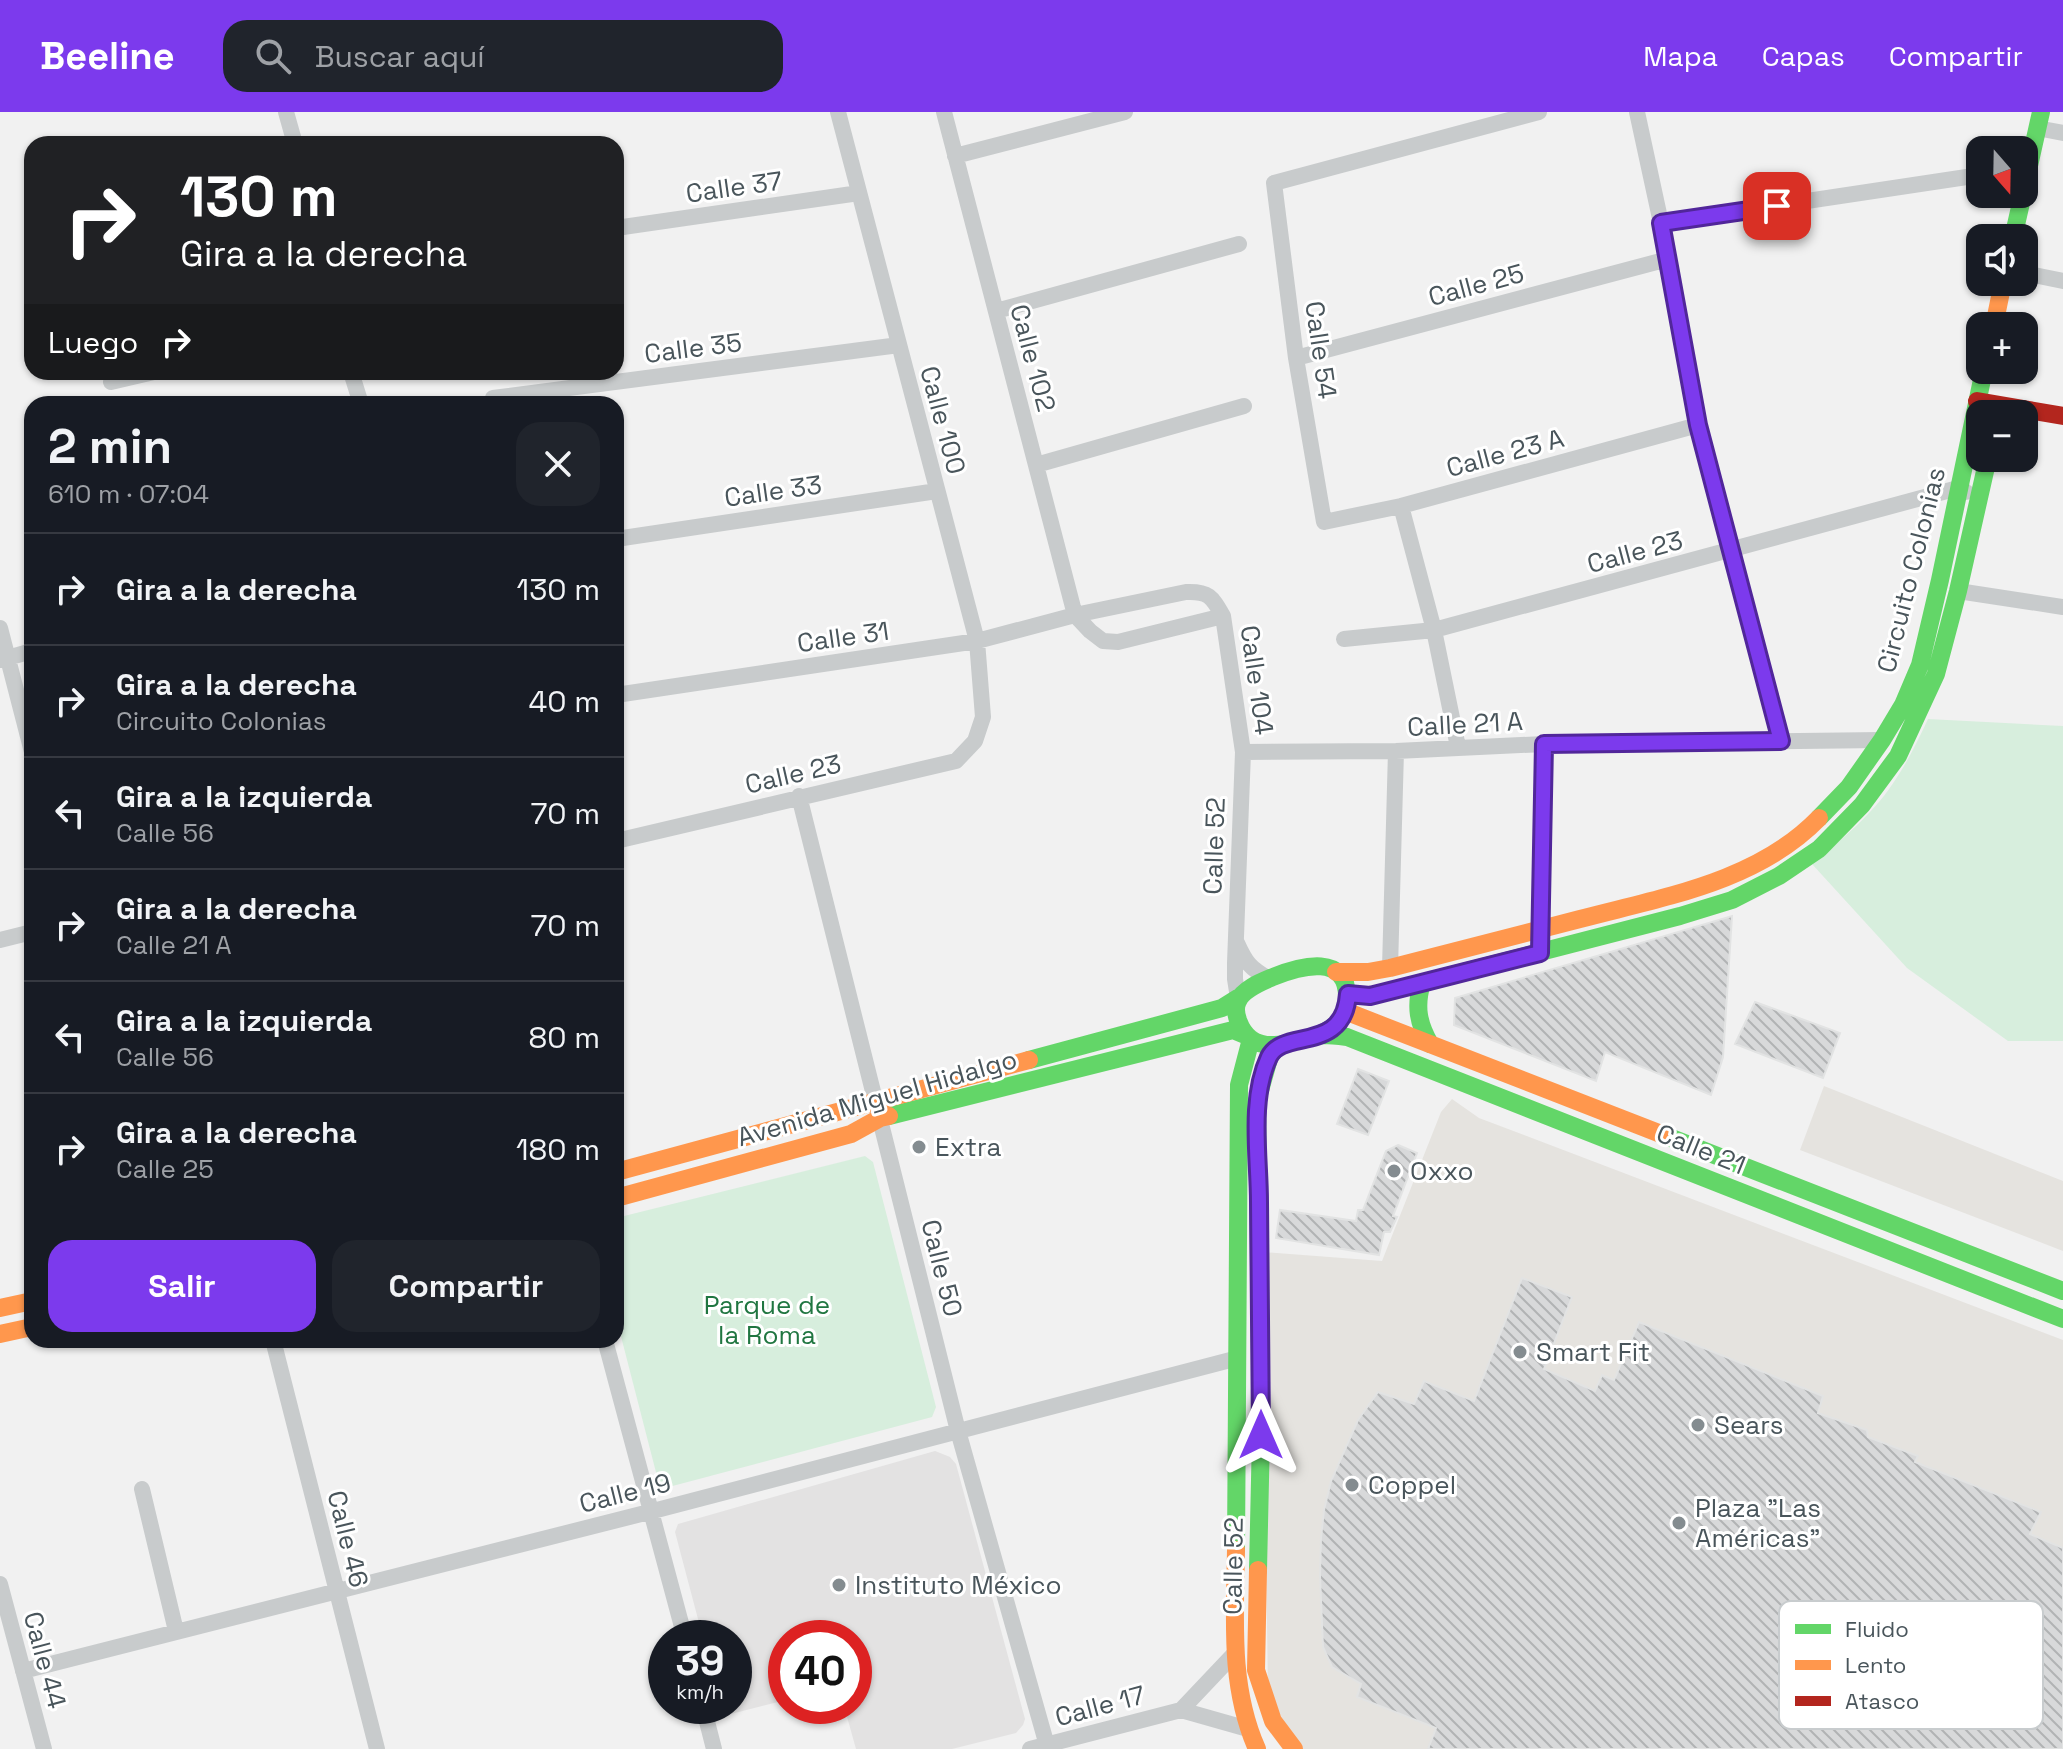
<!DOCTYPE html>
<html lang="es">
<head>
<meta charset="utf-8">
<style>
  body { margin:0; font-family:"Space Grotesk",sans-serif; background:#20242c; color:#f1f3f6; height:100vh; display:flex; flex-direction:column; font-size:30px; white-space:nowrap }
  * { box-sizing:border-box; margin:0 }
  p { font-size:26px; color:#9ea1a6 }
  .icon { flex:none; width:44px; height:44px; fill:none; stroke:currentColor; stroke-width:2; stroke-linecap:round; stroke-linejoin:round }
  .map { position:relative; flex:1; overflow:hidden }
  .side { position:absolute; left:24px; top:284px; width:600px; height:952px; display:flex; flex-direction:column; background:#171b24; border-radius:24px; box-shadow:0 2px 6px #0004 }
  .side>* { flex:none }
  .hud { position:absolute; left:24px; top:24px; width:600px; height:244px; border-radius:24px; box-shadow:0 2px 6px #0004; background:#202124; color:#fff; overflow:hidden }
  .needle { width:52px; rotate:160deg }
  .buttons { position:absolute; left:1966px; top:24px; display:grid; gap:16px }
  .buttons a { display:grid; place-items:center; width:72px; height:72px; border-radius:16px; background:#171b24; box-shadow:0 2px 6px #0004; font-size:40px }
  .speed { position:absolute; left:648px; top:1508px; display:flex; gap:16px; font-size:40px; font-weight:700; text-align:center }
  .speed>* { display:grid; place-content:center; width:104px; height:104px; border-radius:50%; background:#171b24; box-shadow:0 2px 6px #0004; line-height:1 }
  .speed small { font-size:20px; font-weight:400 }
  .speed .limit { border:12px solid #d22; background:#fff; color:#111 }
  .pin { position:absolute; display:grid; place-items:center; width:68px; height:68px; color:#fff; margin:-34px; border-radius:16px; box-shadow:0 4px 12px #0006 }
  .me { position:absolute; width:88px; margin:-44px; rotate:0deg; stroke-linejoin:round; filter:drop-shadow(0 0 6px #0008) }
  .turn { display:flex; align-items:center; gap:28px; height:168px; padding:0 24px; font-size:36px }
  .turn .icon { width:104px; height:104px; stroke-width:2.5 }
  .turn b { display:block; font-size:56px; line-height:68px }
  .then { display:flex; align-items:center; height:76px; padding:0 24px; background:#0003; gap:16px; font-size:30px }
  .round { display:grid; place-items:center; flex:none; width:84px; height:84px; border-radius:24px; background:#20242c }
  .headline { display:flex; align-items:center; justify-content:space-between; height:136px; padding:0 24px }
  h1 { font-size:48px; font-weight:800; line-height:60px }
  .cta { display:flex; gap:16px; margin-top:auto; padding:16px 24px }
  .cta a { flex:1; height:92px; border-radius:24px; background:#7c3aed; color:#fff; font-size:32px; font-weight:800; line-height:92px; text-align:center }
  .cta a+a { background:#20242c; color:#f1f3f6 }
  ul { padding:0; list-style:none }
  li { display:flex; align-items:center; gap:24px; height:112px; padding:0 24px; border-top:2px solid #363941 }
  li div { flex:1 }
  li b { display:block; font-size:30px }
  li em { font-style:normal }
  header { display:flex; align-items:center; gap:48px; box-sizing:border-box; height:112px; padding:0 40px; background:#7c3aed; color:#fff }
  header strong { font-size:38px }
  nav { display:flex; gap:44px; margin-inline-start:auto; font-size:28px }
  .search { width:560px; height:72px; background:#20242c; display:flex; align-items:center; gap:20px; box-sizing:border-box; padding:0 28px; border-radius:24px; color:#9ea1a6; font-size:30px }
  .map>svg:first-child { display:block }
</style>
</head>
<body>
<header>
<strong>Beeline</strong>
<div class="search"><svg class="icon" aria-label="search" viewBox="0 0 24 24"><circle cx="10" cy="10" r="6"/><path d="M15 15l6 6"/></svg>Buscar aquí</div>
<nav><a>Mapa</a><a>Capas</a><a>Compartir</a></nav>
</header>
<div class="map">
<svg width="2063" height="1637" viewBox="0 0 2063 1637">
  <defs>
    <pattern id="building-back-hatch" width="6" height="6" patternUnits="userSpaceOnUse" patternTransform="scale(2)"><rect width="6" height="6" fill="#d8d9da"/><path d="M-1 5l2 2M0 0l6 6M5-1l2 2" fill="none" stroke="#b1b3b4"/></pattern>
  </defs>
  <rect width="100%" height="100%" fill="#f1f1f1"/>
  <!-- commercial -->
  <path fill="#e5e3df" d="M1824,974L2063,1069V1139L1800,1038Z
    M1452,987L1479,1006L2063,1228V1637H1301L1268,1583L1262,1140L1382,1149L1441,1000Z"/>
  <!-- education -->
  <path fill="#e3e2e2" d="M935,1339L950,1345L956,1352L1025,1607L1023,1613L1016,1621L952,1637H856L844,1594H854V1526H786V1588L723,1604L721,1594H734V1526H703L675,1420L678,1412Z"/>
  <!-- green -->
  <path fill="#d7eedd" d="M1928,607L2063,614V929H2008L1907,856L1812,752C1831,736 1851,720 1868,702C1895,675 1912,641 1928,607Z
    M865,1044L873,1050L936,1295L932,1305L665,1376L659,1372L616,1205V1106Z"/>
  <!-- building -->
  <path fill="url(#building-back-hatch)" stroke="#e2e3e3" stroke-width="2" d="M1732,804L1723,945L1711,983L1605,940L1596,969L1454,913L1455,886Z
    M1755,890L1840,921L1823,966L1735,932Z
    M1358,957L1389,969L1368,1023L1337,1012Z
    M1398,1033L1417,1041L1393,1104L1397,1105L1390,1120H1384L1379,1143L1276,1126L1280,1098L1356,1109L1358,1098H1363L1386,1039Z
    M1522,1166L1572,1185L1544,1257L1595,1279L1602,1263L1614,1268L1639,1210L1823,1284L1818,1301L1867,1318L1868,1325L1918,1344L1915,1350L2041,1400L2030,1422L2063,1436V1637H1428L1436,1616L1357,1585L1361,1572L1332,1555L1323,1535L1320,1464L1321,1426L1324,1398L1331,1369L1358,1308L1378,1280L1414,1292L1424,1269L1474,1289Z"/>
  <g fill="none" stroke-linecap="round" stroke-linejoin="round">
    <!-- street -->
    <path stroke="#c8cbcc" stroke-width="16" d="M286,0L295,32
      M944,0L1075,503L1090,519L1103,529L1118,530L1223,504
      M1539,0L1274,71L1296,246L1324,410L1401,394L1698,313
      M1637,0L1661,111L1698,313L1781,629
      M2037,16L2063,21
      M955,44L1125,0
      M1661,111L1980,63
      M616,116L859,81
      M2024,161L2063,169
      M996,199L1239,132
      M1296,246L1668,147
      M351,260L361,292
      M111,270L154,260
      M493,286L899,233
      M1036,353L1244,294
      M1401,394L1434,518L1458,635
      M616,427L937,379
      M1958,479L2063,495
      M0,516L32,640
      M1344,527L1434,518L1958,376L1966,380
      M0,548L32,539
      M616,583L977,529L1075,503L1186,480C1209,479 1212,485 1223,504L1243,640L1235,851V867L1238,886
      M1243,640L1396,639L1544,632L1882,628
      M799,684L958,1319L1048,1637
      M616,729L956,649L975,629L983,605L977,529L838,0
      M1541,823L1544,632
      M0,828L32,820
      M1237,831C1246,851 1250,856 1269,867
      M1390,856L1396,639
      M273,1228L377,1637
      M605,1228L685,1526
      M142,1377L176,1519
      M0,1472L44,1637
      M23,1559L653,1399L1238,1246
      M703,1594L714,1637
      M1181,1598L1235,1541
      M1030,1637L1181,1598L1248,1617"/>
    <!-- fast -->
    <path stroke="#63d668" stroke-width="18" d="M2024,76L2041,0
      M2013,126L2023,82
      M1819,706L1849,675L1882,628L1903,593L1920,553L1940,468L1984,258
      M1422,871C1415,894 1418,911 1430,932
      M1348,882L1370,884L1680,804L1732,788L1779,764L1819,737L1862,693L1898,644L1936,562L1958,479L1988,346
      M1318,923C1334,916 1346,907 1347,888C1349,840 1300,854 1273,865C1261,870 1243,877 1238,889C1232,900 1241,920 1251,927C1272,942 1300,925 1323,923C1331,923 1339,924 1347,925L2063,1207
      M1029,948L1222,896L1238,886
      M889,1004L1233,918L1245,923
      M1661,1022L2063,1179
      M1236,1438L1239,973L1251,927
      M1258,1458L1261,1323L1257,989L1270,943L1281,933"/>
    <!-- slow -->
    <path stroke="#ff974d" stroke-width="18" d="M1994,214L2003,170
      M1336,860H1368L1390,856C1453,840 1516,823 1580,807C1663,785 1757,770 1819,706
      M1345,899L1661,1022
      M616,1060L1029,948
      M616,1086L851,1022L880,1006L889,1004
      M0,1196L32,1189
      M0,1222L32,1215
      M1236,1438C1235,1506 1229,1574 1257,1637
      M1258,1458L1256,1558L1273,1609L1294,1637"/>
    <!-- jam -->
    <path stroke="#b3261e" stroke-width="18" d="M1977,289L2063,304"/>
  </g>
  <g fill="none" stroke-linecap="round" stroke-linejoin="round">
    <defs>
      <path id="route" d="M1261,1323C1260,1246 1260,1168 1259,1090C1259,1044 1249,988 1269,945C1283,916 1344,942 1348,882L1370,884L1540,841L1544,632L1781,629L1698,313L1661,111L1777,94"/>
    </defs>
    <!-- route casing -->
    <use href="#route" stroke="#51269a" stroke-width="20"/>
    <!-- route -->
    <use href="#route" stroke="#7c3aed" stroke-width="14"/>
  </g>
  <!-- markers -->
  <g fill="#848c90" stroke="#fff" stroke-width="3">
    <circle cx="919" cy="1035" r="8"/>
    <circle cx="1394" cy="1059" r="8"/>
    <circle cx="1520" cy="1240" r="8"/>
    <circle cx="1698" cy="1313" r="8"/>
    <circle cx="1352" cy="1373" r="8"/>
    <circle cx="1679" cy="1411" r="8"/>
    <circle cx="839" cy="1473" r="8"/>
  </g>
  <g text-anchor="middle" stroke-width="6" stroke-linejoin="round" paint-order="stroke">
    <!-- street labels -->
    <g font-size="26" fill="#49555b" stroke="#fff">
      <text transform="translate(734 75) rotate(-8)" y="9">Calle 37</text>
      <text transform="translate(1476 173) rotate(-15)" y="9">Calle 25</text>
      <text transform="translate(693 236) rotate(-7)" y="9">Calle 35</text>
      <text transform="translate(1321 238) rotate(82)" y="9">Calle 54</text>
      <text transform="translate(1033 246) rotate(75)" y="9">Calle 102</text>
      <text transform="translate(943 308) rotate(75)" y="9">Calle 100</text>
      <text transform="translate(1505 341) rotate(-15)" y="9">Calle 23 A</text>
      <text transform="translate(773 379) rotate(-8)" y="9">Calle 33</text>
      <text transform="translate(1635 440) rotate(-15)" y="9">Calle 23</text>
      <text transform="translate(1911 458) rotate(-76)" y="9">Circuito Colonias</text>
      <text transform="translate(843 525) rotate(-8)" y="9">Calle 31</text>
      <text transform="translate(1257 568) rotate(82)" y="9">Calle 104</text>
      <text transform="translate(1465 612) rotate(-3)" y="9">Calle 21 A</text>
      <text transform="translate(793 662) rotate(-13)" y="9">Calle 23</text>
      <text transform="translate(1214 734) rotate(-88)" y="9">Calle 52</text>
      <text transform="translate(877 986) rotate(-16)" y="9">Avenida Miguel Hidalgo</text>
      <text transform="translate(1701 1037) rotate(22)" y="9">Calle 21</text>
      <text transform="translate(942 1156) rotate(76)" y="9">Calle 50</text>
      <text transform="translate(625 1381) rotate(-14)" y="9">Calle 19</text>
      <text transform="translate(348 1427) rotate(76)" y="9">Calle 46</text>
      <text transform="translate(1233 1454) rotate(-89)" y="9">Calle 52</text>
      <text transform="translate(45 1548) rotate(75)" y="9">Calle 44</text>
      <text transform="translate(1100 1594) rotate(-15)" y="9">Calle 17</text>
    </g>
    <!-- poi labels -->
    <g font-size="26" fill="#49555b" stroke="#fff" text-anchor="start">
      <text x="935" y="1044">Extra</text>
      <text x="1410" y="1068">Oxxo</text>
      <text x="1536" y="1249">Smart Fit</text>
      <text x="1714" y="1322">Sears</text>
      <text x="1368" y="1382">Coppel</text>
      <text x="1695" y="1405">Plaza "Las<tspan x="1695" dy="30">Américas"</tspan></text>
      <text x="855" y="1482">Instituto México</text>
    </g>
    <!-- park labels -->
    <g font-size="26" fill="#207641" stroke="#fff">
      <text x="767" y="1202">Parque de<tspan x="767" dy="30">la Roma</tspan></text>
    </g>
  </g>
  <!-- legend -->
  <rect x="1779" y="1489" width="264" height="128" rx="12" fill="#fff" stroke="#c8ccce" stroke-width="2"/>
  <rect x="1795" y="1512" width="36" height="10" fill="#63d668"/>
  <rect x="1795" y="1548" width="36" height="10" fill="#ff974d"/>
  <rect x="1795" y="1584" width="36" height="10" fill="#b3261e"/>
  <g font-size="22" fill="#49555b">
    <text x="1845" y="1525">Fluido</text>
    <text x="1845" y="1561">Lento</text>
    <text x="1845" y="1597">Atasco</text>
  </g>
</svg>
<div class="buttons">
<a><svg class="needle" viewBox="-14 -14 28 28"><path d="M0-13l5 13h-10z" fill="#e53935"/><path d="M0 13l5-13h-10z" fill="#9ea1a6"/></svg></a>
<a><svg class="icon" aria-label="sound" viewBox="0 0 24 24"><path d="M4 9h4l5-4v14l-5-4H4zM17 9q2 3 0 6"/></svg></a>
<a>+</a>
<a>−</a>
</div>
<div class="speed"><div>39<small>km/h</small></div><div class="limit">40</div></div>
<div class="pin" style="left:1777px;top:94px;background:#d93025"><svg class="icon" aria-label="arrive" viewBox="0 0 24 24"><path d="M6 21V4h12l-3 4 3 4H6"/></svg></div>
<svg class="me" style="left:1261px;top:1323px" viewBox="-20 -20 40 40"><path d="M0-17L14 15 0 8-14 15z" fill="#7c3aed" stroke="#fff" stroke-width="4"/></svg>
<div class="hud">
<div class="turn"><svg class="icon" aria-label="right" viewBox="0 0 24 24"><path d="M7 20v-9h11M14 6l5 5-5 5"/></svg><div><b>130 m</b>Gira a la derecha</div></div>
<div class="then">Luego<svg class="icon" aria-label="right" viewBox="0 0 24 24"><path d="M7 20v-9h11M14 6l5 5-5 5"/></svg></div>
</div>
<section class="side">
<div class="headline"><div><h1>2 min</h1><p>610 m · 07:04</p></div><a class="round"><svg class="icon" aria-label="close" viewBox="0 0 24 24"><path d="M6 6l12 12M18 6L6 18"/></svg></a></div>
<ul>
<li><svg class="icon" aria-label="right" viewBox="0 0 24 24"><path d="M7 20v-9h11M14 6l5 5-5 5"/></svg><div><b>Gira a la derecha</b></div><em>130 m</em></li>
<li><svg class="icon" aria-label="right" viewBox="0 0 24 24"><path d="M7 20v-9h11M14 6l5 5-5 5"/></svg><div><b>Gira a la derecha</b><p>Circuito Colonias</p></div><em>40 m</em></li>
<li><svg class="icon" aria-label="left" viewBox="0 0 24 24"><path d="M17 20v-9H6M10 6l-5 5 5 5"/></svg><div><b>Gira a la izquierda</b><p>Calle 56</p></div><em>70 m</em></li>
<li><svg class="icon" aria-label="right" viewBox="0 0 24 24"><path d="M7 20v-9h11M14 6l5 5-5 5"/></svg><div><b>Gira a la derecha</b><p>Calle 21 A</p></div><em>70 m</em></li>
<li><svg class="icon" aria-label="left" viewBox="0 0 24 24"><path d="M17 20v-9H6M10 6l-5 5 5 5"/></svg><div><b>Gira a la izquierda</b><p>Calle 56</p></div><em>80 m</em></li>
<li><svg class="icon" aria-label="right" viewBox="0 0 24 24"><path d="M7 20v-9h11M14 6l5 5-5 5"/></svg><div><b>Gira a la derecha</b><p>Calle 25</p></div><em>180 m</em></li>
</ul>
<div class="cta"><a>Salir</a><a>Compartir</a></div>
</section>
</div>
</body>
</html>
